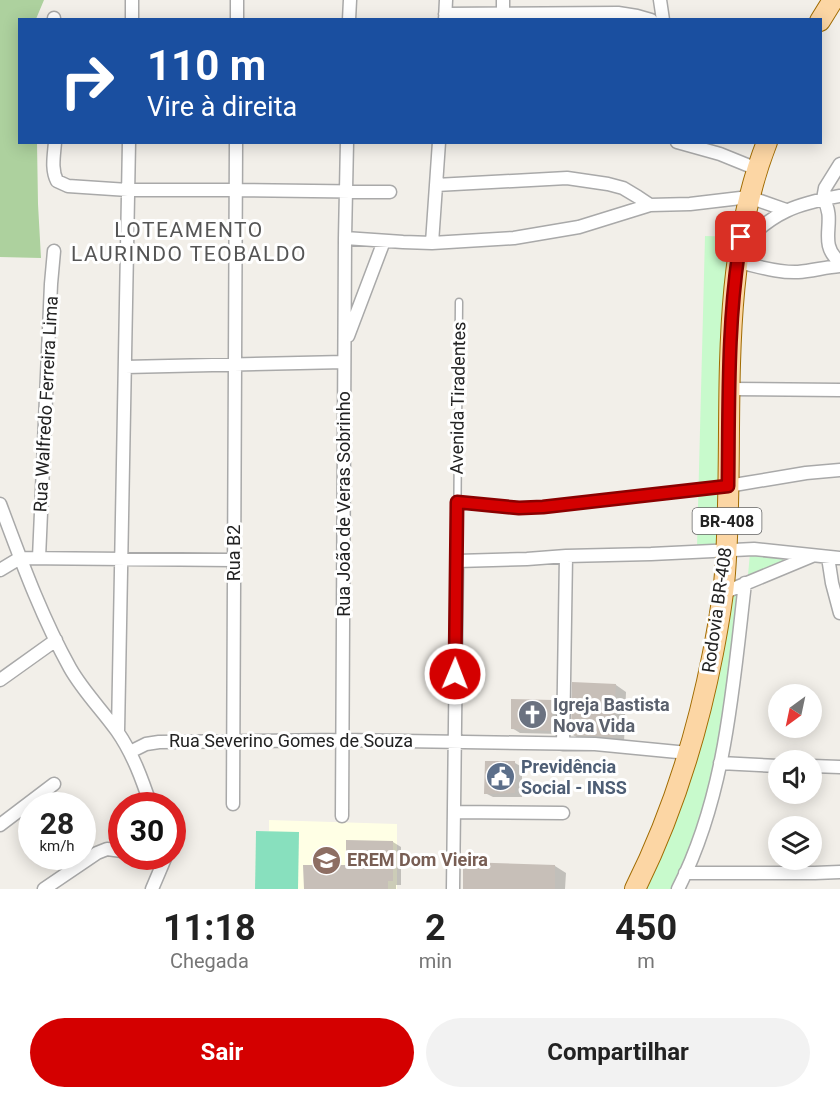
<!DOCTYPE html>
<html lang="pt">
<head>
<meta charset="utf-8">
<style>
  body { margin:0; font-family:Roboto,sans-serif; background:#f2f2f2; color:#222; height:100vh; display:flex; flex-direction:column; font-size:22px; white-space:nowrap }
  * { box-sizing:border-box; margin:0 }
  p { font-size:20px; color:#767676 }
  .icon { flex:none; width:33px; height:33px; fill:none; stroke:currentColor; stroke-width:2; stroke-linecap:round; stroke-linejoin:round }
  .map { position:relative; height:889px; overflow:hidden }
  .panel { display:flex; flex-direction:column; background:#fff; flex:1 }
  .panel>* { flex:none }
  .banner { position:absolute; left:18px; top:18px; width:804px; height:126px; border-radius:0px; box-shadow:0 3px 15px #0003; background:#1a4fa0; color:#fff; overflow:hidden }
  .needle { width:39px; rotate:213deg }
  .fabs { position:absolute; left:768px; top:684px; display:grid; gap:12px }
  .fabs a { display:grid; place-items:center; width:54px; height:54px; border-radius:50%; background:#fff; box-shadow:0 3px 15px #0003; font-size:30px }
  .speed { position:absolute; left:18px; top:792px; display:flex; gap:12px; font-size:30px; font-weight:700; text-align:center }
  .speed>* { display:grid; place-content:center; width:78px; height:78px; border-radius:50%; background:#fff; box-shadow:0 3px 15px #0003; line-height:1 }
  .speed small { font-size:15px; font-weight:400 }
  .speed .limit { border:9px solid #d22; background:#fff; color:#111 }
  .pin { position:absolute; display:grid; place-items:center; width:51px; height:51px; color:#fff; margin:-26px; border-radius:12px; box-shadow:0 3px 9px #0006 }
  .me { position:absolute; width:66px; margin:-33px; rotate:1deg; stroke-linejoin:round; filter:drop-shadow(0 0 4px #0008) }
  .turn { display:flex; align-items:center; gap:21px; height:126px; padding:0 30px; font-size:27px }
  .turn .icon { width:78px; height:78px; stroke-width:2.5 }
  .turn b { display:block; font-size:42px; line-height:51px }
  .eta { display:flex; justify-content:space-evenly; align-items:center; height:102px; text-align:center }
  .eta b { font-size:36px; font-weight:700; line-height:42px }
  .primary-button { display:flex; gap:12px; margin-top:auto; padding:12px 30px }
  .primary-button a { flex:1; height:69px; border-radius:36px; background:#d40000; color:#fff; font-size:24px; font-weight:700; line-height:69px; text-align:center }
  .primary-button a+a { background:#f2f2f2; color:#222 }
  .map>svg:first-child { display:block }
</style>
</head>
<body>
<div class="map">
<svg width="840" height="889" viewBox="0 0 840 889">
  <rect width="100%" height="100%" fill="#f2efe9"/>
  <!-- education -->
  <path fill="#ffffe5" d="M269,820L397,824V889H255L256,831H269Z"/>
  <!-- forest -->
  <path fill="#add19e" d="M0,0H44L36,19L20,20V142L37,143L38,204L41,258L0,257Z"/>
  <!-- park -->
  <path fill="#c8facc" d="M705,236L741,237L726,545L697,547Z
    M750,553L783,555V561L755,574L748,575Z
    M745,583L725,741L678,889H635L688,753L723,593Z"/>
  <!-- pitch -->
  <path fill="#88e0be" d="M256,831L299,832L298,889H255Z"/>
  <!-- shadow -->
  <path fill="#0003" d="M616,685L626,692L624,743L584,741L573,735Z
    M552,701L560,706L559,734L520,733L512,728Z
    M515,763L522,767V797H493L485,793Z
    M393,842L401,847V885H396V889H305Z
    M555,866L566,873L565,889H464Z"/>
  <!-- building -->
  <path fill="#c7bfb8" d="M572,682L616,684L613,737L571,735Z
    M511,699L553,700L552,731L511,729Z
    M485,761H515V793L484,794Z
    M346,840L393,841V881H388V889H304L303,865H346Z
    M463,862L555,865V889H463Z"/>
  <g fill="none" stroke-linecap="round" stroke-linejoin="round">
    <defs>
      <path id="service" d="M457,502L519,508L543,507L724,486
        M457,561L459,302"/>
      <path id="minor" d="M660,0L663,20
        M445,14L618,13L637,16L651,20
        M503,14V0
        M54,18V20
        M132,20V0
        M237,20V0
        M349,20L350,0
        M445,20L446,0
        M55,142C54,156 51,169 57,181L68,186L128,190H236L390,192
        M677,142L720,154L757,169
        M840,164L825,188L823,199C838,221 816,243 840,262
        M436,185L567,178L608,184L623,188L638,197L650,205
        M345,238L403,242L432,243L514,238L579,227L650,205L690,204L749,197L786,210
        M432,243L439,142
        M742,245C773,212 796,204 840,196
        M738,262C757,266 778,273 798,272C812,271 826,267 840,266
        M348,336L384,241
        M125,367L344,362
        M729,389L840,390
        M728,486L806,473L840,470
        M0,504C21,560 41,616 70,668C83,691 102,710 117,731C133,754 142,779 151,806
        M828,557L832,583L840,613
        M39,558L51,284L54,251
        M0,570L20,558L234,560
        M723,593L812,556
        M0,680L56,640
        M118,732L129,142
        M563,744L566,556
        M130,752L146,744L159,742L342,740L595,744L688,753
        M720,763L778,766
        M812,766L840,767
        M233,804L236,142
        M454,812L563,813
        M342,816L345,238L347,142
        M0,825L54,784
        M685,873H815L840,872
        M44,889L97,853L107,849L122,851
        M152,889L166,856
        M453,889L457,561L527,559L566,556L651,554L754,549L840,558
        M678,889C726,795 733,686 745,583"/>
      <path id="primary" d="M820,21L833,0
        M635,889C672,815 697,735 713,653C718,627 723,600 725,573C736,432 714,277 767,142"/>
    </defs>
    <!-- service casing -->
    <use href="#service" stroke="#a9a9a9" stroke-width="9"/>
    <!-- minor casing -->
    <use href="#minor" stroke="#a9a9a9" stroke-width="15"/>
    <!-- primary casing -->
    <use href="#primary" stroke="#a06b00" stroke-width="22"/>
    <!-- service -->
    <use href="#service" stroke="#fff" stroke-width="6"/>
    <!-- minor -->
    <use href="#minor" stroke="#fff" stroke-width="12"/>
    <!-- primary -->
    <use href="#primary" stroke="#fcd6a4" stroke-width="20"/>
  </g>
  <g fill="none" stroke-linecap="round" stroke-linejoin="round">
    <defs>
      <path id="route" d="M455,674L457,502L519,508L543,507L728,486C729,403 727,319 741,237"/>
    </defs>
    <!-- route casing -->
    <use href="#route" stroke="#8a0000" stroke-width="15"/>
    <!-- route -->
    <use href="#route" stroke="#d40000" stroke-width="10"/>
  </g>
  <!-- icons -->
  <defs>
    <symbol id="church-disc" viewBox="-11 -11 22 22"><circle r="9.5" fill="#6b7280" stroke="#fff"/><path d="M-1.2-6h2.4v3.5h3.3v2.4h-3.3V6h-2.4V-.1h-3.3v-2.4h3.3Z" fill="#fff"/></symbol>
    <symbol id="civic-disc" viewBox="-11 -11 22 22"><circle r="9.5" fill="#5c6f8a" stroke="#fff"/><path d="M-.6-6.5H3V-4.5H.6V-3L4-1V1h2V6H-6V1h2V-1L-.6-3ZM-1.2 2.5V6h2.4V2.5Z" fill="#fff"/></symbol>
    <symbol id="school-disc" viewBox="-11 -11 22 22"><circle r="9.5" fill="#8d6e63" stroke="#fff"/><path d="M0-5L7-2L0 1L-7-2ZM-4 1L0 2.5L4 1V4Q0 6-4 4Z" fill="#fff"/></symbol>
  </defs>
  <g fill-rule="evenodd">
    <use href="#church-disc" x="516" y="698" width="33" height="33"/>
    <use href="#civic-disc" x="484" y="760" width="33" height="33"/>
    <use href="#school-disc" x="310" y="844" width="33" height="33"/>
  </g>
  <g text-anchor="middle" stroke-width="6" stroke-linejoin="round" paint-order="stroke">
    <!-- shield labels -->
    <rect fill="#fff" stroke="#646464" stroke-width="1.5" x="692.5" y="508" width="69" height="26" rx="4.5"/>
    <g font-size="16" font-weight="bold" fill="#222">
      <text x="727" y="527">BR-408</text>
    </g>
    <!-- street labels -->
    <g font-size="18" fill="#222" stroke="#fff">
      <text transform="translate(458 398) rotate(-89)" y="6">Avenida Tiradentes</text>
      <text transform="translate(46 404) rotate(-87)" y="6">Rua Walfredo Ferreira Lima</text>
      <text transform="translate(344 504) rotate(-90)" y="6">Rua João de Veras Sobrinho</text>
      <text transform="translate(234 553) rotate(-90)" y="6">Rua B2</text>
      <text transform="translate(717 610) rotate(-82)" y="6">Rodovia BR-408</text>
      <text x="291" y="747">Rua Severino Gomes de Souza</text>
    </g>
    <!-- worship labels -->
    <g font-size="18" font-weight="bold" fill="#5b616d" stroke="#fff" text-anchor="start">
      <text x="553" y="711">Igreja Bastista<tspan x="553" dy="21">Nova Vida</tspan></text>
    </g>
    <!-- service labels -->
    <g font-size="18" font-weight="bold" fill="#4e5e75" stroke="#fff" text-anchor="start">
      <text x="521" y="773">Previdência<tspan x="521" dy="21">Social - INSS</tspan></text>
    </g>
    <!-- education labels -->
    <g font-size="18" font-weight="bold" fill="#785e54" stroke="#fff" text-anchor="start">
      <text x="347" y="866">EREM Dom Vieira</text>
    </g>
    <!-- quarter labels -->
    <g font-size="21" letter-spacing="1.5" fill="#555" stroke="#fff">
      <text x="189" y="237">LOTEAMENTO<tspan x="189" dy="24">LAURINDO TEOBALDO</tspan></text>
    </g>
  </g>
</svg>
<div class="fabs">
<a><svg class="needle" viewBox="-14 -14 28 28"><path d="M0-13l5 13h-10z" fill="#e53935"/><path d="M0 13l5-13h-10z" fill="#767676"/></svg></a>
<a><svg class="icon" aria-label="sound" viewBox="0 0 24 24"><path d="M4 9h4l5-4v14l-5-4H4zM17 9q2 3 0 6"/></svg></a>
<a><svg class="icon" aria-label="layers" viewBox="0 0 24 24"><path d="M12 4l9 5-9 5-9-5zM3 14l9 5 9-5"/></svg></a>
</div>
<div class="speed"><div>28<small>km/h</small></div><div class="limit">30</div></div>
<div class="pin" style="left:741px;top:237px;background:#d93025"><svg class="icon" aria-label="arrive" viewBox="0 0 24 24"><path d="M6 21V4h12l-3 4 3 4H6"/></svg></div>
<svg class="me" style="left:455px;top:674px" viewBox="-20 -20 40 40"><circle r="17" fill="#d40000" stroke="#fff" stroke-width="3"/><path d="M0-11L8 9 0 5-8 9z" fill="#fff"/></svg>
<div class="banner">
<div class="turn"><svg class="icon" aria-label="right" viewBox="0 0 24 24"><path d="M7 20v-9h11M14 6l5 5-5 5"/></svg><div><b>110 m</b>Vire à direita</div></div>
</div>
</div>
<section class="panel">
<div class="eta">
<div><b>11:18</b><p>Chegada</p></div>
<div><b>2</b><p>min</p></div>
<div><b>450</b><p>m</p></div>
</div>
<div class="primary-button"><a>Sair</a><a>Compartilhar</a></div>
</section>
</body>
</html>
